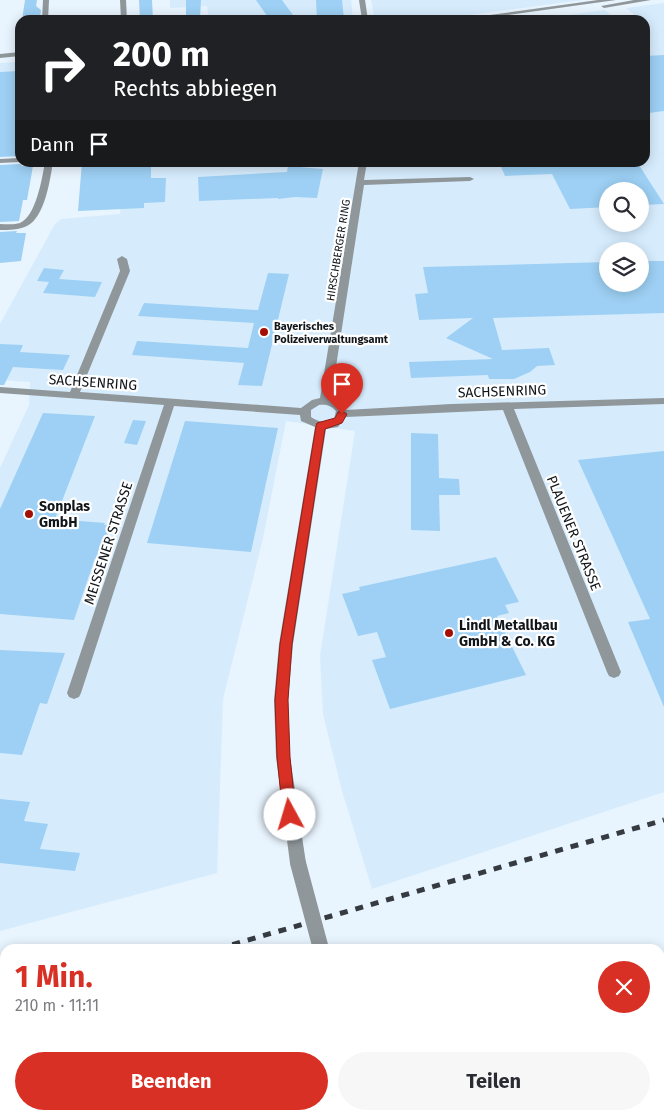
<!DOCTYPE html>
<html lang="de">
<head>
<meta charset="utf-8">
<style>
  body { margin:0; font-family:"Fira Sans",sans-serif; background:#f7f7f7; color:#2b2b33; height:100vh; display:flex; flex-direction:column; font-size:19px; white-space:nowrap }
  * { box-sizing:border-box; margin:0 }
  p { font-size:16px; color:#7c7c81 }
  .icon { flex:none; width:28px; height:28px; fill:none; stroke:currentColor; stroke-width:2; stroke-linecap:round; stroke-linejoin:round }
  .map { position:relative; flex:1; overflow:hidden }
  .panel { position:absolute; left:0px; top:944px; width:665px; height:176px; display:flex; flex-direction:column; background:#fff; border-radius:15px 15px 0 0; box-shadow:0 2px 12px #0003 }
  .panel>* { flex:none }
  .banner { position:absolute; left:15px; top:15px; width:635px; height:152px; border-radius:15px; box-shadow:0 2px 12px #0003; background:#202124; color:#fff; overflow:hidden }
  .fabs { position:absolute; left:599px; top:182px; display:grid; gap:10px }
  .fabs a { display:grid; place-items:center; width:50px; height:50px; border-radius:50%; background:#fff; box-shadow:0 2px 12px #0003; font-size:25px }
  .pin { position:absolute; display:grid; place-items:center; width:42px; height:42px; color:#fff; margin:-51px -21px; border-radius:50% 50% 50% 0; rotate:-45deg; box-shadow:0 0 5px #0007 }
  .pin .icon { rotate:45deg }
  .me { position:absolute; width:55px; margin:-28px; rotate:354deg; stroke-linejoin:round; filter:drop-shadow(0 0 4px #0008) }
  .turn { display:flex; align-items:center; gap:18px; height:105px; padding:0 15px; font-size:22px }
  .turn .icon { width:65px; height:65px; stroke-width:2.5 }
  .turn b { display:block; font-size:35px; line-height:42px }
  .then { display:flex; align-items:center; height:48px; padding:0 15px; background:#0003; gap:10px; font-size:19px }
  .round { display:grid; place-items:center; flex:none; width:52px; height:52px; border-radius:26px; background:#f7f7f7 }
  .head { display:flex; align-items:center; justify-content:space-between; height:85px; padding:0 15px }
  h1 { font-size:30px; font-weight:700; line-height:38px; color:#d93025 }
  .action { display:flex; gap:10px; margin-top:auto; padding:10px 15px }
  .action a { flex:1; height:58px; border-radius:30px; background:#d93025; color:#fff; font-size:20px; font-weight:700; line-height:58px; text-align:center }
  .action a+a { background:#f7f7f7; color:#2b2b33 }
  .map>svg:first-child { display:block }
</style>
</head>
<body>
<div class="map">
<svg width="664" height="1119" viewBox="0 0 664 1119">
  <rect width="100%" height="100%" fill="#e8f4fe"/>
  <!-- built -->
  <path fill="#d6ecfd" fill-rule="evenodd" d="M170,0H351L353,20H302L300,17L209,20L207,6L170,8Z
    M371,0H583L430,20H375Z
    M664,3V792L372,889L342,791L323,714L320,656L355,431L286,421L263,538L223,699L217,873L0,931V468L29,405L30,382L0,380V324L55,224L61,219L120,214L123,163L645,162V30L652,29L645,23V20H641L626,8ZM608,191H640V224H608ZM608,251H640V284H608Z
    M605,10L616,20H531Z
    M20,62V99L0,100V63Z"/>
  <!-- building -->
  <path fill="#9dd0f4" d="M25,0H37L36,6L41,10L40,20H22Z
    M139,0H152L153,20H140Z
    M186,0H201L200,20H186Z
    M256,0H282L293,15L267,16Z
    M316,0H342L344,19L317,20Z
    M664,55V111L649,113L645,108V56Z
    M18,71L20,156L0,157V72Z
    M82,162H151V178H166L165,202L144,203V208L78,211Z
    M499,162H637L664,204L640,205V191H608V207L570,209L552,174L505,176Z
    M20,164L22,166H33L27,200H23L19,221L0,222V165Z
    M288,166L323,169L317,198L295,197L278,199V198L199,201L198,177L287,172Z
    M17,231L16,233H26L21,261L0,263V232Z
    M640,261H664V313L493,318L502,350L549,348L555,365L537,366L530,372L514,379H489L488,375L411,378L409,362L493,359L446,338L473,318L419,320L415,294L428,293L423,267L608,262V284H640Z
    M44,268L64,270L59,279L102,282L95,297L43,293L49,282L37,281Z
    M268,273L289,274L262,386L238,385L244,363L132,355L137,341L248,348L254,323L138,316L144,303L258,310Z
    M0,344L23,345L20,352L70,355L63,370L13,367L4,385H0Z
    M43,413L95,416L55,519L105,523L104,525H111L100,559L95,558L74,620L0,614V509Z
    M133,420L146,421L137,445L124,443Z
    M185,421L278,428L251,552L147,543Z
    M411,433L438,434L439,478L459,479L460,495H439L440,531L411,530Z
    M664,451V707L628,622L650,619L578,460Z
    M496,557L519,602L505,605L509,613L497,616L526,675L390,709L372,660L386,657L377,632L358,636L342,594L360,590L359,587Z
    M0,650L65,653L47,704L40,703L22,755L0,753Z
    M0,799L30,802L24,821L48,824L40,849L80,853L75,871L0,863Z"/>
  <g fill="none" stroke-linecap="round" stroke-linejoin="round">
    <!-- minor -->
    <path fill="#90979b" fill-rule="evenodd" d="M43,0H49L48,20H42Z
      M120,0H126L127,20H121Z
      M359,0H365L368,20H362Z
      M598,0H616L472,20H454Z
      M634,0H651L604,8L601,6Z
      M20,52V56L0,58V54Z
      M20,158V162L0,163V159Z
      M45,162H53C50,180 45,217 27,226C19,230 9,230 0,230V224C6,224 14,225 20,223C36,216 42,179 45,162Z
      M359,162H367L364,180L470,177L474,179L470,181L364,185L331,399L341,403L346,410L451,404L664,398V404L514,409L621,672L619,676L614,678L609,676L607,672L503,410L346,417L338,427L326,429L293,644L288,700L290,757L306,863L304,868L298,871L292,868L290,863L276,757L274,700L279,644L315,427L301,421L300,415L174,406L81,693L79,697L74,699L69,697L67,693L164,405L0,393V387L70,392L120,271L117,259L122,256L127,259L130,271L80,392L301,408L312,400L320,398ZM319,405C325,404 331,405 336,411L334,419C327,424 318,422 311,417V410Z
      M376,1115H395L396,1119H377Z"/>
    <!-- rail -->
    <path stroke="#353b40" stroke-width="5" stroke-dasharray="8 8" stroke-linecap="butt" d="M217,949L664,820
      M0,1011L5,1010"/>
    <!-- minor-bridge -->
    <path stroke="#90979b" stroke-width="16" d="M298,863L321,949"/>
  </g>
  <!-- route -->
  <path fill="#d93025" stroke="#8d1f18" d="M342,411L347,414L342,423L325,429L292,644L288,700L290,757L296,815L294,820L290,822L285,820L283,815L277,757L275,700L280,644L316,426L317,423L335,418L338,412Z"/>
  <!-- markers -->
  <g fill="#a40f04" stroke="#fff" stroke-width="2">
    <circle cx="264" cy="332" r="5"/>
    <circle cx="29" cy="514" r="5"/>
    <circle cx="449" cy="633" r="5"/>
  </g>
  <g text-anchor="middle" stroke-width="4.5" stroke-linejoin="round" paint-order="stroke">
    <!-- far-street labels -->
    <g font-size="11" fill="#101519" stroke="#fff">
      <text transform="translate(338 250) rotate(-81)" y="4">HIRSCHBERGER RING</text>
    </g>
    <!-- far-poi labels -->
    <g font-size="11" font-weight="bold" fill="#101519" stroke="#fff" text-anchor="start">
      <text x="274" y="330">Bayerisches<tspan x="274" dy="13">Polizeiverwaltungsamt</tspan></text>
    </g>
    <!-- street labels -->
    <g font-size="14" fill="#101519" stroke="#fff">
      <text transform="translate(93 382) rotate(4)" y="5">SACHSENRING</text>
      <text transform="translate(502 391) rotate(-2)" y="5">SACHSENRING</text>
      <text transform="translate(574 533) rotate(68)" y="5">PLAUENER STRASSE</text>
      <text transform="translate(108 543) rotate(-72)" y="5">MEISSENER STRASSE</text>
    </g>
    <!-- poi labels -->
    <g font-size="14" font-weight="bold" fill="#101519" stroke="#fff" text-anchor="start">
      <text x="39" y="511">Sonplas<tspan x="39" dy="16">GmbH</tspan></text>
      <text x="459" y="630">Lindl Metallbau<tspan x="459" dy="16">GmbH &amp; Co. KG</tspan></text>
    </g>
  </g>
</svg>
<div class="fabs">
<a><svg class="icon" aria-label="search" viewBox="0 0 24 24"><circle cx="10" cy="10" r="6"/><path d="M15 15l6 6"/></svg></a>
<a><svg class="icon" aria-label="layers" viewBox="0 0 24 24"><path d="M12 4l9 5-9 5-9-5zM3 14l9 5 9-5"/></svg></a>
</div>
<div class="pin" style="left:342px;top:414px;background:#d93025"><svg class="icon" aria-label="arrive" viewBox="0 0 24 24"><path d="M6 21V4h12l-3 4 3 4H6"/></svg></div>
<svg class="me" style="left:290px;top:815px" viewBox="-20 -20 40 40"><circle r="19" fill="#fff"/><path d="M0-13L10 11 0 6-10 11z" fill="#d93025"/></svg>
<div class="banner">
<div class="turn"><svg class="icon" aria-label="right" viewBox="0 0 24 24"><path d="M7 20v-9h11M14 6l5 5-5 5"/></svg><div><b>200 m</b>Rechts abbiegen</div></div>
<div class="then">Dann<svg class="icon" aria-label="arrive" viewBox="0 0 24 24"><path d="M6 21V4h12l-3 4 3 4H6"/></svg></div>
</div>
<section class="panel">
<div class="head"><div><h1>1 Min.</h1><p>210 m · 11:11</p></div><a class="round" style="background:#d93025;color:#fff"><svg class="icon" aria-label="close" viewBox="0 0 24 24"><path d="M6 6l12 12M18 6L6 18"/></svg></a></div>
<div class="action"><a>Beenden</a><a>Teilen</a></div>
</section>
</div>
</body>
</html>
